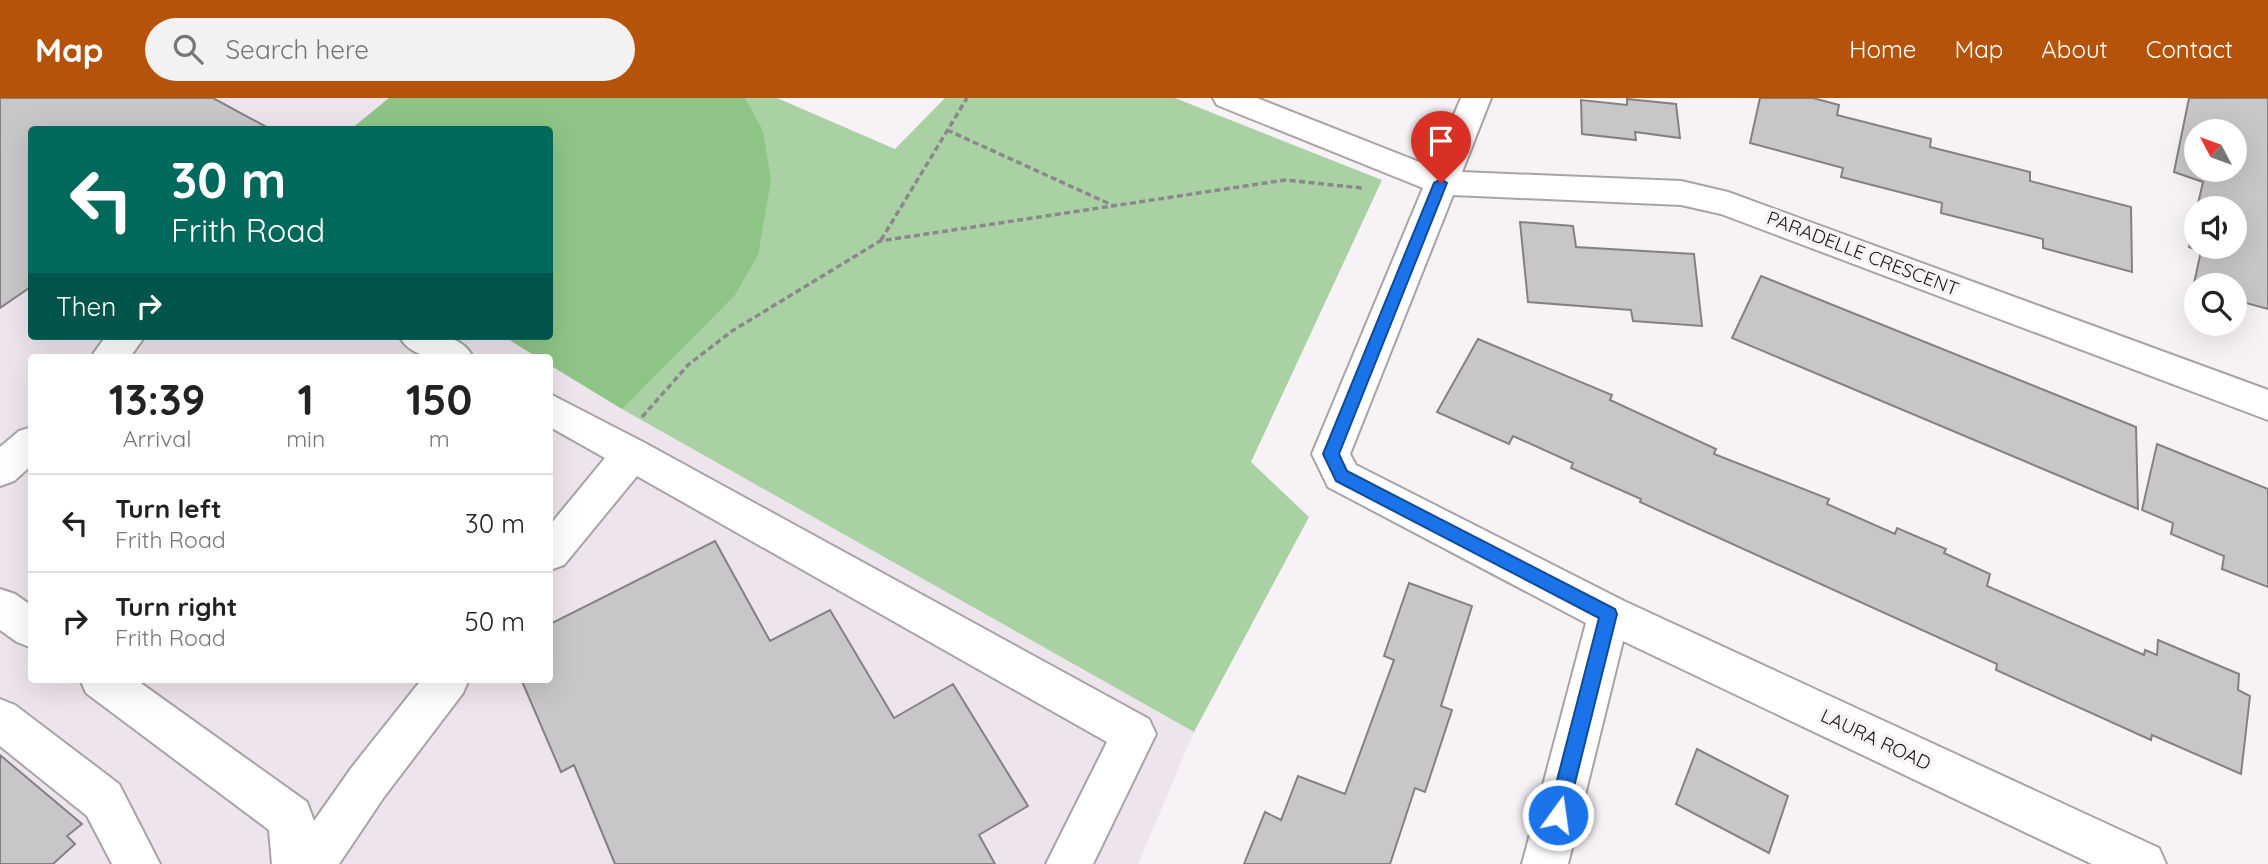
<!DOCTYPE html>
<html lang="en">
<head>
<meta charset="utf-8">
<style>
  body { margin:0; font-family:Quicksand,sans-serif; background:#f2f2f2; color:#222; height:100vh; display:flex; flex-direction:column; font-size:26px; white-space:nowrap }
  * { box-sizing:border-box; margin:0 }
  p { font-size:23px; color:#767676 }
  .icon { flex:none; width:38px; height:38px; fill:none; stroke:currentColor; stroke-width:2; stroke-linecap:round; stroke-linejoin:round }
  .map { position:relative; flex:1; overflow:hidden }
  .details { position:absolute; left:28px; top:256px; width:525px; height:329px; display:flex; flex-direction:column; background:#fff; border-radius:7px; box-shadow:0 7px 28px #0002 }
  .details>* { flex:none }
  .banner { position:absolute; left:28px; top:28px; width:525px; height:214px; border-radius:7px; box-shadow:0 7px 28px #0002; background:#00695c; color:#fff; overflow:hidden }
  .needle { width:46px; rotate:311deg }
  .buttons { position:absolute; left:2184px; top:21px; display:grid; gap:14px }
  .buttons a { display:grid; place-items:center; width:63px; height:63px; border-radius:50%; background:#fff; box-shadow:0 7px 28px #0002; font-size:35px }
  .pin { position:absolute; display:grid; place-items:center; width:60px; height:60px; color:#fff; margin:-72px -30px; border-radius:50% 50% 50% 0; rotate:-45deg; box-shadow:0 0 7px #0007 }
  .pin .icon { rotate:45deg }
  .me { position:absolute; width:77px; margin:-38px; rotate:14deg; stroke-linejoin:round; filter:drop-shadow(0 0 5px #0008) }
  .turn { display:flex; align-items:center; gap:24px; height:147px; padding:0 28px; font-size:32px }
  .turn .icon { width:91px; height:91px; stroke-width:2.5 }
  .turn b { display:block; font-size:49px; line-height:60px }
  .then { display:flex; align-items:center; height:66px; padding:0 28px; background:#0003; gap:14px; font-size:26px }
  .eta { display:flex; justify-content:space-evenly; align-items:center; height:119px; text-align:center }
  .eta b { font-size:42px; font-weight:700; line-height:49px }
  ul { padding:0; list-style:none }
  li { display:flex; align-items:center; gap:21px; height:98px; padding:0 28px; border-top:2px solid #e0e0e0 }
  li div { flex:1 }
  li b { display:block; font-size:26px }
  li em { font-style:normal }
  header { display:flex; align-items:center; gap:42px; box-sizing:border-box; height:98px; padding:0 35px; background:#b45309; color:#fff }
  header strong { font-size:33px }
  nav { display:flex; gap:38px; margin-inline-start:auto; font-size:24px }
  .search { width:490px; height:63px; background:#f2f2f2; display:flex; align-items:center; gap:18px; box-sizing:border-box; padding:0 24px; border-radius:38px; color:#767676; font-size:26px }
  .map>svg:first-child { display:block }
</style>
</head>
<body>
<header>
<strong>Map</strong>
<div class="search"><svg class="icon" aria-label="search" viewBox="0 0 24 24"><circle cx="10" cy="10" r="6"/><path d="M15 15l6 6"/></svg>Search here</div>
<nav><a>Home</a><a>Map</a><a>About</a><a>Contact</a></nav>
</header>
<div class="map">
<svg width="2268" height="766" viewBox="0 0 2268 766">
  <rect width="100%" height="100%" fill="#f6f2f6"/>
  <!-- built -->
  <path fill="#eee4ed" d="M0,0H389L351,31L32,32V238H503L537,259H32V581H550V267L622,311L1194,634L1138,766H0Z"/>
  <!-- green -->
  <path fill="#a9d1a4" d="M389,0H777L895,51L945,0H1175L1382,82L1251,364L1309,419L1194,634L622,311L550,267V259H537L503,238H550V32H351Z"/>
  <!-- forest -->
  <path fill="#8ec587" d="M389,0H745L763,33L771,82L758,157L735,197L622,311L550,267V259H537L503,238H550V32L351,31Z"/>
  <!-- building -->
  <path fill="#c9c6ca" stroke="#848185" stroke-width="2" fill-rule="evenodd" d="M0,0H213L272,32H32V188L0,210Z
    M1760,0H1813L1839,7L1837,17L1931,41L1930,49L2030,74V83L2131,109L2132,174L2043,150V141L1941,115L1942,105L1841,79L1843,70L1750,45Z
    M2189,0H2268V211L2235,202V187H2196V191L2193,190L2201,153L2189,149L2196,114V149H2235V110H2197L2203,84L2174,74ZM2196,33H2235V72H2196Z
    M1627,1L1676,6L1680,40L1635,34L1636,42L1582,36L1581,2L1627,7Z
    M1520,124L1573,128L1576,149L1694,156L1702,228L1633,223L1631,212L1528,204Z
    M1761,178L2136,329L2138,411L1732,240Z
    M1478,241L1612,297L1610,302L1716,351L1714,356L1829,401L1827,406L1895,436L1897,430L1946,451L1944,455L1990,476L1987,488L2144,557L2145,552L2157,557L2158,542L2239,576L2238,592L2250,598L2241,676L2152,637L2151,642L1996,572L1997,566L1640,404L1641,401L1571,370L1573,365L1513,338L1509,346L1437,314Z
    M2157,346L2268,391V489L2222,471L2224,458L2171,436L2173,425L2142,412Z
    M715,443L770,543L830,512L894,620L953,586L1028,708L979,737L995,766H615L574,667L561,674L521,581H550V526Z
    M1409,485L1472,508L1441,608L1452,612L1425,694L1415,690L1390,766H1244L1265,714L1281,722L1298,678L1345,696L1394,562L1384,558Z
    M1697,651L1788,698L1769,755L1676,706Z
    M0,657L82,726L67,738L75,746L53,766H0Z"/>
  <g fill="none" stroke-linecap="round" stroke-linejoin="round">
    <defs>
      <path id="minor" d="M1213,0H1257L1432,69L1461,0H1491L1462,74L1681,83L1728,94L2268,292V322L1721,116L1681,107L1453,97L1350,356L1356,367L1624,503L2159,750L2166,766H2092L1623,543L1568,766H1522L1586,525L1328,389L1312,356L1423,90L1217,7Z
        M106,238H145L130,259H91Z
        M399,238C426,238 459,232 473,259C446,259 414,265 399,238Z
        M550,296L645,345L1149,621L1156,636L1093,766H1046L1107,644L637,378L564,467L550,472V427L605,360L550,329Z
        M32,329V367L14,383L0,388V349L19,333Z
        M0,491L15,496L32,508V550L17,544L0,532Z
        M80,581H135L307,704L314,723L352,669L422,581H469L463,595L384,699L339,766H272L269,732L86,595Z
        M0,601L15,607L119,686L160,766H112L87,718L0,648Z"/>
    </defs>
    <!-- minor casing -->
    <use href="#minor" stroke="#a7a3a6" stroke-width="4"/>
    <!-- path -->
    <path stroke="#8b888b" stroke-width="3.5" stroke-dasharray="6 3.5" stroke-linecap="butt" d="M947,32L1112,107
      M881,142L967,0
      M642,319L688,267L732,233L880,143L1285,82L1362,90"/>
    <!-- minor -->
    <use href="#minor" fill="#fff" fill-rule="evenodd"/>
  </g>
  <!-- route -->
  <path fill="#1a73e8" stroke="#114b97" stroke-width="2" d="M1441,81L1447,85L1339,356L1347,373L1615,511L1617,516L1567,717L1564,723L1558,726L1551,723L1548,717L1599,520L1336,383L1323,356L1434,85Z"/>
  <g text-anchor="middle" stroke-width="7" stroke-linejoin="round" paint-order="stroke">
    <!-- street labels -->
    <g font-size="19" fill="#1a181a" stroke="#f6f2f6">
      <text transform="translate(1863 155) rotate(21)" y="7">PARADELLE CRESCENT</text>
      <text transform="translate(1876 641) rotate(25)" y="7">LAURA ROAD</text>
    </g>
  </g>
</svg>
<div class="buttons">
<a><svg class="needle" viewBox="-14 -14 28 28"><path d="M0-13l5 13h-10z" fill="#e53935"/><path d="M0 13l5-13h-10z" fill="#767676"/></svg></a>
<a><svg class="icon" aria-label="sound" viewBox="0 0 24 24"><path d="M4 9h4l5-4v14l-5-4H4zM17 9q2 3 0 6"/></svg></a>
<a><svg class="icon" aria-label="search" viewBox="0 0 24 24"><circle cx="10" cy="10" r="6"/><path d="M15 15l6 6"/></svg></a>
</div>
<div class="pin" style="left:1441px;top:85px;background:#d93025"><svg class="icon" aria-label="arrive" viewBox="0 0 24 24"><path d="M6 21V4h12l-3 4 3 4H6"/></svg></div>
<svg class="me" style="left:1558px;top:717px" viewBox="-20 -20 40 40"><circle r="17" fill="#1a73e8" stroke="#fff" stroke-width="3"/><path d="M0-11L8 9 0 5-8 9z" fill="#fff"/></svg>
<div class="banner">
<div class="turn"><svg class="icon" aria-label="left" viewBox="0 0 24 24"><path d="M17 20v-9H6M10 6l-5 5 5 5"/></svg><div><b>30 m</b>Frith Road</div></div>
<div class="then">Then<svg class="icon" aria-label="right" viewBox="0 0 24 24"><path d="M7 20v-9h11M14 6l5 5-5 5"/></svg></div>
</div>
<section class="details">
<div class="eta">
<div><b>13:39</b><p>Arrival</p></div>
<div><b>1</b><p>min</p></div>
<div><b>150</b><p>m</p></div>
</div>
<ul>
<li><svg class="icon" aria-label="left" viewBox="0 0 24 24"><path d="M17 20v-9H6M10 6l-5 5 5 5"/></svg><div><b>Turn left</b><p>Frith Road</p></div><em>30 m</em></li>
<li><svg class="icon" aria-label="right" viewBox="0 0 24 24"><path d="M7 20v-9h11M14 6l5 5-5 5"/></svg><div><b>Turn right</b><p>Frith Road</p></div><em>50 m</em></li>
</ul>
</section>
</div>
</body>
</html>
